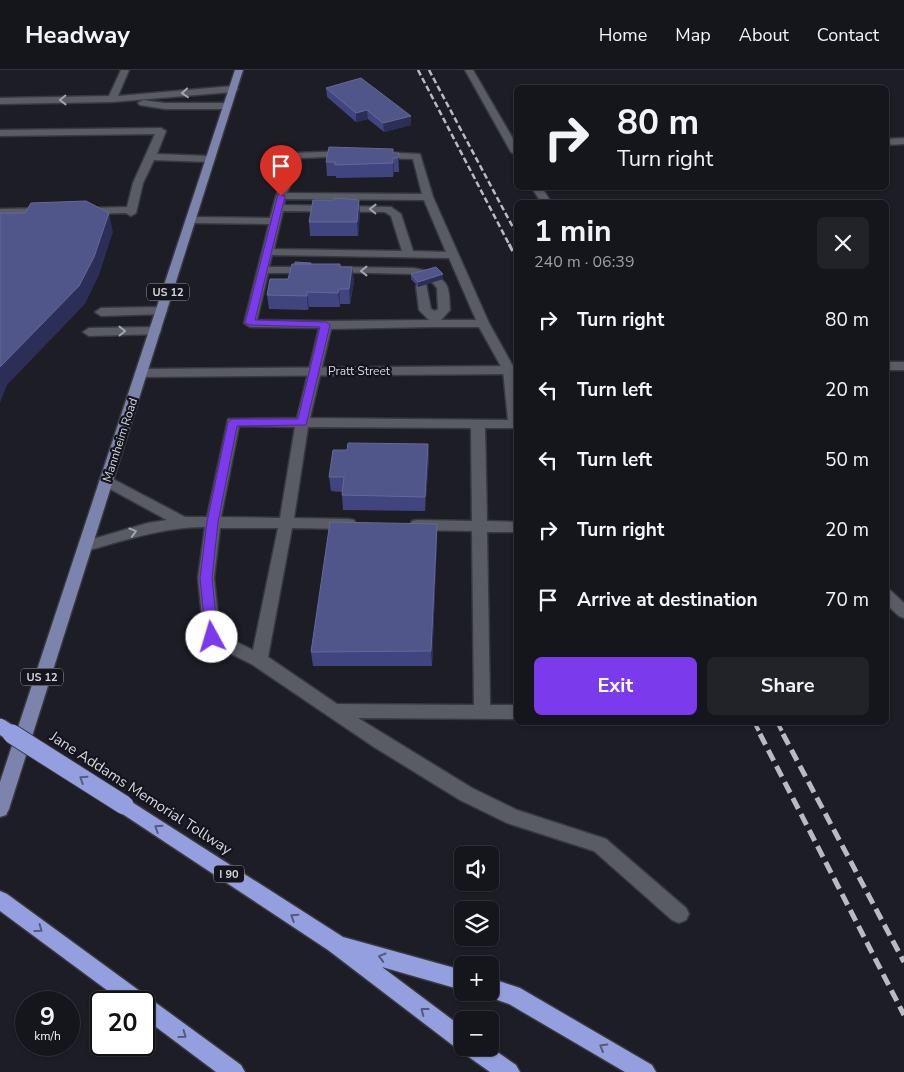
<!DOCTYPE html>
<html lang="en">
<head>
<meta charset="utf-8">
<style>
  body { margin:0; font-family:"Nunito Sans",sans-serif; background:#222329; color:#f1f3f6; height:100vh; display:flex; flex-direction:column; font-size:19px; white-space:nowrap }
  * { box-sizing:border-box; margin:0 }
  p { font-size:16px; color:#9d9fa3 }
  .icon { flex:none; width:28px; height:28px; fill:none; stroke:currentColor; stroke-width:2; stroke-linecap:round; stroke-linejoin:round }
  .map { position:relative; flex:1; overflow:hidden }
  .side { position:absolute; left:514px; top:130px; width:375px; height:525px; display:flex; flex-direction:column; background:#15161c; border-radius:8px; box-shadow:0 1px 4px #0004,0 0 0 1px #34353b }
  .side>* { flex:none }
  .top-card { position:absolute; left:514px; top:15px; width:375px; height:105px; border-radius:8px; box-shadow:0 1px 4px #0004,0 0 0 1px #34353b; background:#15161c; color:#f1f3f6; overflow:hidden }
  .tools { position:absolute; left:454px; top:776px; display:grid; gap:10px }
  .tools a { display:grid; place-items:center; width:45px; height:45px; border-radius:8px; background:#15161c; box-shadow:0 1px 4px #0004,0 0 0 1px #34353b; font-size:25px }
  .speed { position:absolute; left:15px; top:921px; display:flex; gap:10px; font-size:25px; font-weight:700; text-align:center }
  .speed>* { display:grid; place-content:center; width:65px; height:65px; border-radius:50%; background:#15161c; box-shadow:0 1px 4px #0004,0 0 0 1px #34353b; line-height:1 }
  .speed small { font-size:12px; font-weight:400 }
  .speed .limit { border:2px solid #111; border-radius:8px; background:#fff; color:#111 }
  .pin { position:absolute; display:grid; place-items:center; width:42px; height:42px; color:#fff; margin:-51px -21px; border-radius:50% 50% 50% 0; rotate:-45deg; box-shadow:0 0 5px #0007 }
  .pin .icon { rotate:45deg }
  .me { position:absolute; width:55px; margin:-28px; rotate:354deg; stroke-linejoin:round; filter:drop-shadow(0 0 4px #0008) }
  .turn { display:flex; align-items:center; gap:18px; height:105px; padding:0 20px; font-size:22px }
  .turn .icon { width:65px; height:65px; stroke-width:2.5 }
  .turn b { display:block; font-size:35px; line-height:42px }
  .round { display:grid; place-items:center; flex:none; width:52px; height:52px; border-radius:8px; background:#222329 }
  .overview { display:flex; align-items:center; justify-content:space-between; height:85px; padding:0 20px }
  h1 { font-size:30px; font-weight:700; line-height:38px }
  .action { display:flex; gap:10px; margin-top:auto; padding:10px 20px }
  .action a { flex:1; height:58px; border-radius:8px; background:#7c3aed; color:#fff; font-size:20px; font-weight:700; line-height:58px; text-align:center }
  .action a+a { background:#222329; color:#f1f3f6 }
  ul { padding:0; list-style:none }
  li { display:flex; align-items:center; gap:15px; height:70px; padding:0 20px }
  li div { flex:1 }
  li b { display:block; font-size:19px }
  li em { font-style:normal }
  header { display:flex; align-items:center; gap:30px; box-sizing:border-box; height:70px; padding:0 25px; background:#15161c; border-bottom:1px solid #34353b }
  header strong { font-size:24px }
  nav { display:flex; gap:28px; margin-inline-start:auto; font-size:18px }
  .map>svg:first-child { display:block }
</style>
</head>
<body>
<header>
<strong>Headway</strong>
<nav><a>Home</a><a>Map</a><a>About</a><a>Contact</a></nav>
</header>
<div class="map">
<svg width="904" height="1002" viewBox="0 0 904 1002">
  <rect width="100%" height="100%" fill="#1c1d25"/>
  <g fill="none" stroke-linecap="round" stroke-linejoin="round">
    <defs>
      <path id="lane" d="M121,0H129L118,26L233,16L238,19L233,22L112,32L0,34V28L109,26Z
        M143,30L165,33H227L232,36L227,39H165L140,35L138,33Z
        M161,58L166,61L157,84L210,86L215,89L210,92L154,90L143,113L136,143L131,146L126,143L84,144L79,141L84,138L127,137L133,113L155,64L0,66V60Z
        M348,81L353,84L351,86L301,88L287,123L422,124L413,89L378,88L373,85L378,82L420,84L433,127L489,253L515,300L516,358H485L487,451L516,452V462H487L490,635H516V649L358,648L472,718L517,740L606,769L686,838L689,844L686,850L679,853L672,850L594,781L507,753L460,730L374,677L253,595L206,571L204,567L198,508L205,457C164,457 126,470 86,481L81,480L79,476L81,472L86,471L148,453L167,450L101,414L99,411L101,408H111L185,447H207L228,349L297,348L319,258L250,257L244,253L269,154L191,153L186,150L191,147L270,148L276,126L294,83ZM285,129L424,130L446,182L413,181L401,144L391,137L284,135ZM283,141L385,142L391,146L402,181L274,179ZM272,185L449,188L476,250H441L450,240C449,228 451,211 437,208L431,211L437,218L438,239L435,241L431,239L426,214L422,213L416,216L419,240L429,250L326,251L257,250L268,203H293L299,200L293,197H269ZM431,257H479L503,300L508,350L310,348L331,259ZM239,356L295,357L280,448L221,447ZM308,357L471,358L472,451L417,450L412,451L410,455L412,459L417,460L472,461L474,635L337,634L268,587L292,458L349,459L354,458L356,454L354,450L349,449L294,448ZM220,458H278L253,580L220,564L214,508Z
        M46,138L50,139L51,141L50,143L0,145V139Z
        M332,197L413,198L433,202L435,204L429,207L413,204L328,202L326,200L328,198Z
        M161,237L165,238L167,241L165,244L101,246L95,242L101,238Z
        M155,257L159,258L161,261L159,264L89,266L83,262L89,258Z
        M886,519L891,521L904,533V548L899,546L886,534Z"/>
      <path id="street" d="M465,0H473L516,74V85L511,82Z
        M904,68V74L886,75V69Z
        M532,118H542L551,132H541Z
        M886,292H904V300H886Z
        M516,296V304L141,307L135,303L141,299Z"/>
      <path id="primary" d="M235,0H243L9,739L6,745L0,747V712Z"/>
      <path id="highway" d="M124,727L343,867L462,900V920L382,897L462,957V978L490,977L516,995L520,1002H490L466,985L463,980L455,977L328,880L118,741L115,735L118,729Z
        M0,821L7,824L241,995L245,1002H216L144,948V932H123L0,841Z
        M490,908L520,918L652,995L656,1002H625L509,934L483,925L482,922H490Z"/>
    </defs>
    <!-- lane casing -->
    <use href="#lane" stroke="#38393f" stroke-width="3"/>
    <!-- street casing -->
    <use href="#street" stroke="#38393f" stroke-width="3"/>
    <!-- primary casing -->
    <use href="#primary" stroke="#38393f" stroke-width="3"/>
    <!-- highway casing -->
    <use href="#highway" stroke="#38393f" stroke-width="3"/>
    <!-- lane -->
    <use href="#lane" fill="#595b65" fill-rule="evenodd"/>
    <!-- street -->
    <use href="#street" fill="#595b65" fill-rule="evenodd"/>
    <!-- primary -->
    <use href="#primary" fill="#7c84ae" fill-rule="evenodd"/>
    <!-- highway -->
    <use href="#highway" fill="#949fdf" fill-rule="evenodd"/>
    <!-- rail-far3 -->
    <path stroke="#babbc1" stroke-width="2.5" stroke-dasharray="6 3" stroke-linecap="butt" d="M418,0L510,176
      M429,0L516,163"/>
    <!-- rail-far2 -->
    <path stroke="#babbc1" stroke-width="3" stroke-dasharray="8 4.5" stroke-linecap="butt" d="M509,174L516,188"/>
    <!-- rail-far1 -->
    <path stroke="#babbc1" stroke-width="4" stroke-dasharray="10 5" stroke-linecap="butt" d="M754,652L761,665
      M777,652L784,665"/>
    <!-- rail -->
    <path stroke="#babbc1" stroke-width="5" stroke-dasharray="12 6" stroke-linecap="butt" d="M760,664L904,945
      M783,664L904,892"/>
    <defs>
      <path id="highway-bridge-far1" d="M0,656L14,665"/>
      <path id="highway-bridge" d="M12,664L124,735"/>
    </defs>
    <!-- highway-bridge-far1 casing -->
    <use href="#highway-bridge-far1" stroke="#38393f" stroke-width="18" stroke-linecap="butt"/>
    <!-- highway-bridge casing -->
    <use href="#highway-bridge" stroke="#38393f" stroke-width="21" stroke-linecap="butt"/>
    <!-- highway-bridge-far1 -->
    <use href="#highway-bridge-far1" stroke="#949fdf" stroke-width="15"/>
    <!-- highway-bridge -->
    <use href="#highway-bridge" stroke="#949fdf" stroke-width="19"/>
  </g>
  <!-- wall -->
  <path fill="#404580" d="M326,18L411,46V55L384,62L368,49L356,52L327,27Z
    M393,83H399V102H394L393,107L336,108V106H327L326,92Z
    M360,144L358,166H310L309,152Z
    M312,194L352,197L354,211L350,234H340V237H309L308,240L269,239L267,225Z
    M411,204H443V209L418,217L411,209Z
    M428,374L429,389L425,441L343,440L342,425V422L331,421L329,407L347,380Z
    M437,454V468L432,596H313L311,582Z"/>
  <!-- shaded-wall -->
  <path fill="#2b2e57" d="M367,40L368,49L356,52V43Z
    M411,46V55L384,62L383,53Z
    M393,79L394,102L393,107Z
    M399,83V102L398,88Z
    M359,130L360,144L358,166L357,152Z
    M109,143L113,162L99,205L85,234L7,315L0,333V297Z
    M352,197L354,211L350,234L349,219Z
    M443,204V209L418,217V212Z
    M339,219L340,234V237L338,223Z
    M307,222L309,237L308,240L307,226Z
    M428,374L429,389L425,441V427Z
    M437,454V468L432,596L431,581Z"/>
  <!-- building -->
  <path fill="#50558a" stroke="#656997" d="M361,8L411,46L383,53L367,40L356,43L326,18Z
    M329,77L393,79V83H399L398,88H393V93L335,95V92H326Z
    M334,128L359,130L357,152H309L313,130H334Z
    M86,131L109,143L94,187L79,216L0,297V143H25L31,133Z
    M295,192L311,193V194H295Z
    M292,194H340V197H352L349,219H339L338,223L307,222V226L267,225L270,209H288Z
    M436,197L443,204L418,212L411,204Z
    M348,373L428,374L425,427L342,425L344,407H329L333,380H347Z
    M330,452L437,454L431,581L311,582Z"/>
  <!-- one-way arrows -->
  <defs><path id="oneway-chevron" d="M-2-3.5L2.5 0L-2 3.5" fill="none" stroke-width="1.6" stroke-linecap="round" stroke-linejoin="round" transform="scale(1.25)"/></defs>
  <g stroke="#a3a5ac">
    <use href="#oneway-chevron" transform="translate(185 23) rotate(175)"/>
    <use href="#oneway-chevron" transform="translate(63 30) rotate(179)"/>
    <use href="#oneway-chevron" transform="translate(373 139) rotate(-179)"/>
    <use href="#oneway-chevron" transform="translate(364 201) rotate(-180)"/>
    <use href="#oneway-chevron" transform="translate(122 261) rotate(-1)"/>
    <use href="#oneway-chevron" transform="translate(133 462) rotate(-16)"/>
  </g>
  <g stroke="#545a7e">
    <use href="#oneway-chevron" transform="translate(83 709) rotate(-147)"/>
    <use href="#oneway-chevron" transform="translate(158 758) rotate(-147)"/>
    <use href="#oneway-chevron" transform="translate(294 847) rotate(-147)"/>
    <use href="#oneway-chevron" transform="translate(39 859) rotate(36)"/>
    <use href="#oneway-chevron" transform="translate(382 887) rotate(-164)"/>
    <use href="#oneway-chevron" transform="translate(424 941) rotate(-143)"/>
    <use href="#oneway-chevron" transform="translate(183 965) rotate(36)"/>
    <use href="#oneway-chevron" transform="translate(603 977) rotate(-150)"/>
  </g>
  <!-- route -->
  <path fill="#7c3aed" stroke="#51269a" d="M278,124L285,126L255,250L326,252L330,255L306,355L237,356L218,452L212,508L218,567L216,571H208L206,567L200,508L207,452L228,352L232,349H298L320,257L250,255L245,253Z"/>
  <g text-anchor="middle" stroke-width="4.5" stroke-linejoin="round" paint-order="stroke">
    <!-- shield labels -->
    <g fill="#13141c" stroke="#9b9ca2" stroke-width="1">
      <rect x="147" y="213.5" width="42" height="17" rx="4"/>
      <rect x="21" y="598.5" width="42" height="17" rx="4"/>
      <rect x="214" y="795.5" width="30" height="17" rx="4"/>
    </g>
    <g font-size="11" font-weight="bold" fill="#d5d6dc">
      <text x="168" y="226">US 12</text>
      <text x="42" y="611">US 12</text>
      <text x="229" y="808">I 90</text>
    </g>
    <!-- street labels -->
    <g font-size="12" fill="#d5d6dc" stroke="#13141c">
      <text x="359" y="305">Pratt Street</text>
      <text transform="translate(120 370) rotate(-72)" y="4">Mannheim Road</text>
    </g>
    <!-- near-street labels -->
    <g font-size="15" fill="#d5d6dc" stroke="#13141c">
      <text transform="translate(141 723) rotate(33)" y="5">Jane Addams Memorial Tollway</text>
    </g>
  </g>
</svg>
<div class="tools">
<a><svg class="icon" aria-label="sound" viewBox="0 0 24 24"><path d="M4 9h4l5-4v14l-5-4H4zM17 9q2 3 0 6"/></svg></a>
<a><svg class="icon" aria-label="layers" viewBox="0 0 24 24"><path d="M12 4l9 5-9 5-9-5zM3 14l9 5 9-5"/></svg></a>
<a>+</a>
<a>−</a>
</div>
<div class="speed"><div>9<small>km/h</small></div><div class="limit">20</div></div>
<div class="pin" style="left:281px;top:126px;background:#d93025"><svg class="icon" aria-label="arrive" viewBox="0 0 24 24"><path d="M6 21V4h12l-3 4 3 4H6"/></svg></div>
<svg class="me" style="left:212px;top:567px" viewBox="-20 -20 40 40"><circle r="19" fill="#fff"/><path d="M0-13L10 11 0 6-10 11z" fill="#7c3aed"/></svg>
<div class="top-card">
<div class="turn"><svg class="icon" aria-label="right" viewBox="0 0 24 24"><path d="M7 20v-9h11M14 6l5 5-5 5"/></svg><div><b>80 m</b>Turn right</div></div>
</div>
<section class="side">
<div class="overview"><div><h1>1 min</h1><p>240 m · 06:39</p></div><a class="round"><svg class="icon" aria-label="close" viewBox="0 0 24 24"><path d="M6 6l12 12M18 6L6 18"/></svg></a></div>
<ul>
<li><svg class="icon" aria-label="right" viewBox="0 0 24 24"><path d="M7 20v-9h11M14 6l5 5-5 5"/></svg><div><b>Turn right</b></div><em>80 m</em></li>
<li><svg class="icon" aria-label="left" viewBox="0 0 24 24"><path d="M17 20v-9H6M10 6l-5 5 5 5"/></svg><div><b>Turn left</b></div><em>20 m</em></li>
<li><svg class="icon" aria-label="left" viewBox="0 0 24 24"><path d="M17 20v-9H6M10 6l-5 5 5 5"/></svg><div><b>Turn left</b></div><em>50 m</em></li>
<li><svg class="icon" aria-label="right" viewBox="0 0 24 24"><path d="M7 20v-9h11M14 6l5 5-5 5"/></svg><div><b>Turn right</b></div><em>20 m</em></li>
<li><svg class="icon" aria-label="arrive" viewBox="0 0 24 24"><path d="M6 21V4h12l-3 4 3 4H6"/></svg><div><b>Arrive at destination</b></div><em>70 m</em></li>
</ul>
<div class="action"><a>Exit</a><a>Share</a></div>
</section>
</div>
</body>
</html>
